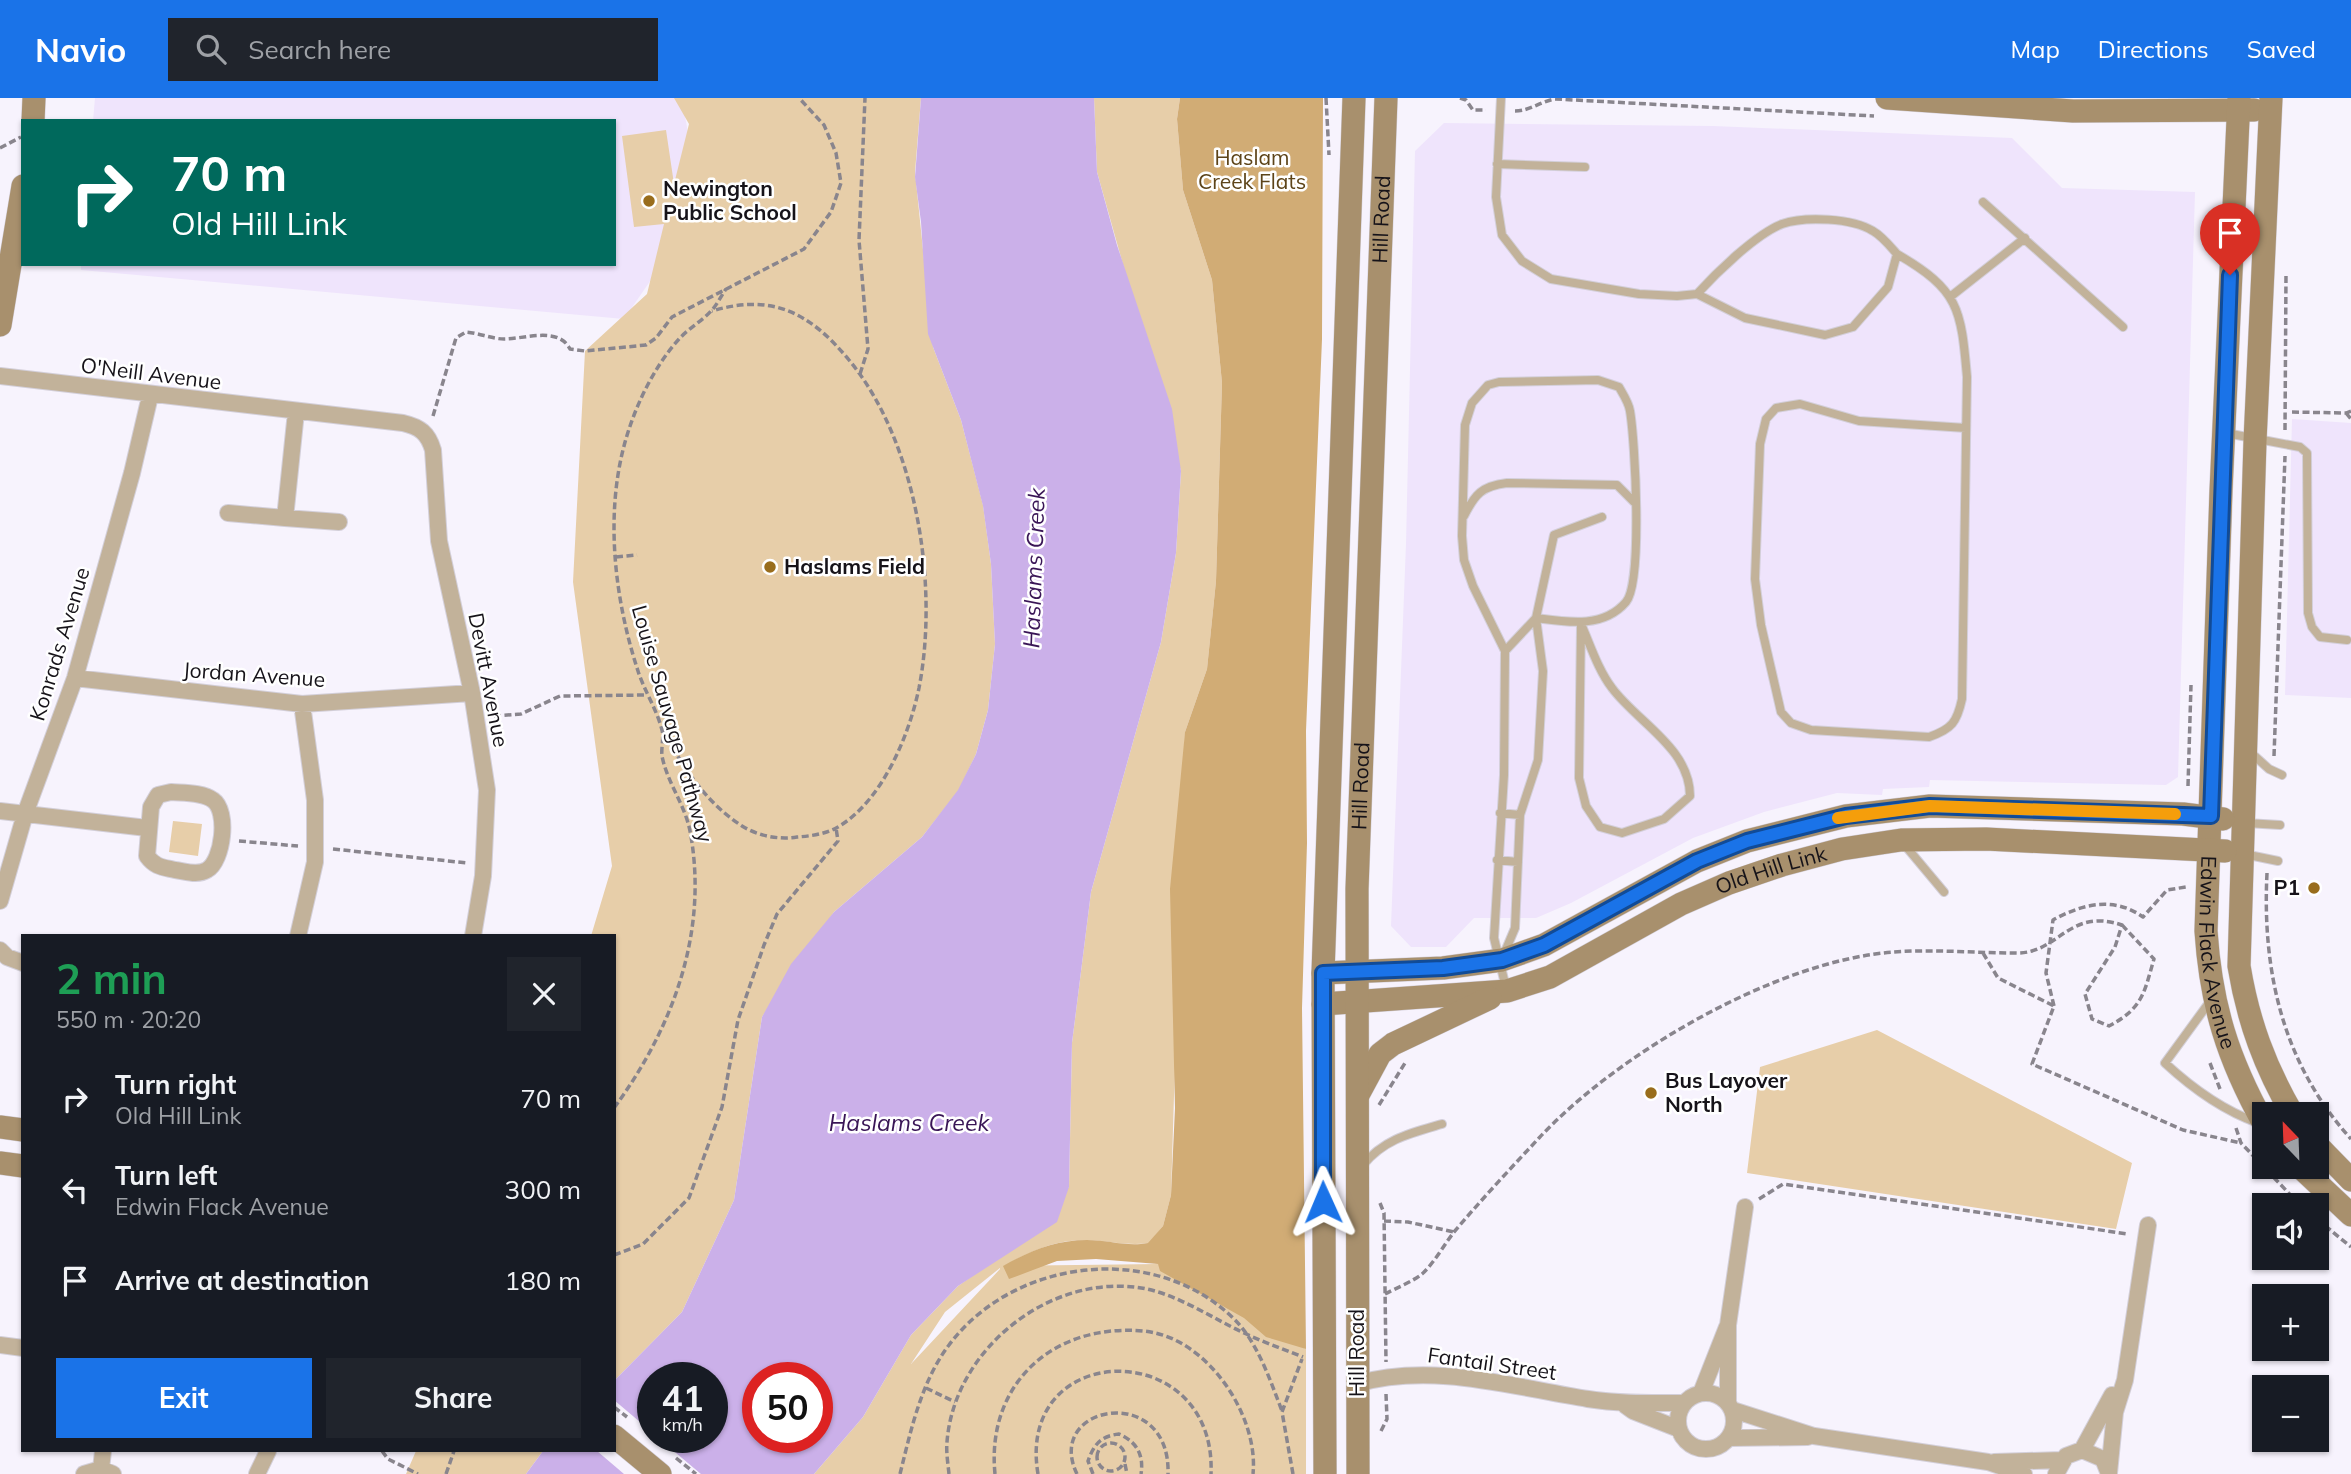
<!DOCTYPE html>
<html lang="en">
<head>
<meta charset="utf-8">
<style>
  body { margin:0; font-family:Mulish,sans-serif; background:#20242c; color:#f1f3f6; height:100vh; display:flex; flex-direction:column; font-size:26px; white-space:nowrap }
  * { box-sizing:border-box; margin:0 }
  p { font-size:23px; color:#9ea1a6 }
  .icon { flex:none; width:38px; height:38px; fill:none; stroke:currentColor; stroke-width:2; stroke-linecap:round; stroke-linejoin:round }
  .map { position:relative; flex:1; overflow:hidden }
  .drawer { position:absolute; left:21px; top:836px; width:595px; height:518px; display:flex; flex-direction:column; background:#171b24; border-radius:0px; box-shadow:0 2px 5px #0004 }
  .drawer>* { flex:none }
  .hud { position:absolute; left:21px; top:21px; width:595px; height:147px; border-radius:0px; box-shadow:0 2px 5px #0004; background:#00695c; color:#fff; overflow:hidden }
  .needle { width:46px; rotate:337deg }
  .controls { position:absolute; left:2252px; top:1004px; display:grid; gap:14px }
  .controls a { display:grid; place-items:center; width:77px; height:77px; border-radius:0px; background:#171b24; box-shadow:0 2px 5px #0004; font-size:35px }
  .speed { position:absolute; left:637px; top:1264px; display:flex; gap:14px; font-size:35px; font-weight:700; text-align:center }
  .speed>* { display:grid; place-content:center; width:91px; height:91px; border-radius:50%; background:#171b24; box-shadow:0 2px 5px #0004; line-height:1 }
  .speed small { font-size:18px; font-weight:400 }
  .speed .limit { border:10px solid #d22; background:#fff; color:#111 }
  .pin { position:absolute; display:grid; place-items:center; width:60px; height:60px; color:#fff; margin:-72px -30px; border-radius:50% 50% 50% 0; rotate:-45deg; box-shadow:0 0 7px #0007 }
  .pin .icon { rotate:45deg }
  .me { position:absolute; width:77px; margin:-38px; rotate:359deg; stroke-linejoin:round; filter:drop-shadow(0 0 5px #0008) }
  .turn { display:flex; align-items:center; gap:24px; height:147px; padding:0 35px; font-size:32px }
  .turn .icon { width:91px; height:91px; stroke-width:2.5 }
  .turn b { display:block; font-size:49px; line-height:60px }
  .round { display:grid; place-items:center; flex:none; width:74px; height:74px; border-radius:0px; background:#20242c }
  .overview { display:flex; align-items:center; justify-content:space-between; height:119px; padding:0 35px }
  h1 { font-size:42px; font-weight:700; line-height:52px; color:#1e9e55 }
  .primary-button { display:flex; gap:14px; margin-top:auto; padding:14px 35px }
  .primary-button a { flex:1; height:80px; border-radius:0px; background:#1a73e8; color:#fff; font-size:28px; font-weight:700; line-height:80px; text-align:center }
  .primary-button a+a { background:#20242c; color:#f1f3f6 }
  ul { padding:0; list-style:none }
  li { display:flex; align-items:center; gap:21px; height:91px; padding:0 35px }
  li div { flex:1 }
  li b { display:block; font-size:26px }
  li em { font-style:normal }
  header { display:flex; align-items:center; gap:42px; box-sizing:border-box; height:98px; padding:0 35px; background:#1a73e8; color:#fff }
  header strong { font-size:33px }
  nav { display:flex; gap:38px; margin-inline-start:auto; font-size:24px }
  .search { width:490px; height:63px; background:#20242c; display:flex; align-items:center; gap:18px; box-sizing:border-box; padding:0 24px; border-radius:0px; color:#9ea1a6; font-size:26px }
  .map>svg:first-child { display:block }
</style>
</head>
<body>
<header>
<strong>Navio</strong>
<div class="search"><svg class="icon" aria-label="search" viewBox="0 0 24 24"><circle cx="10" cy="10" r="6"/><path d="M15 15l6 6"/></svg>Search here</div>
<nav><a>Map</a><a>Directions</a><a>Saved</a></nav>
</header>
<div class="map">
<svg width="2351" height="1376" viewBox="0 0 2351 1376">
  <rect width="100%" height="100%" fill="#f7f3fd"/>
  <!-- built -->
  <path fill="#efe4fc" d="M95,0H682L692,59L675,147L624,221L81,172V166H614V23H93Z
    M1444,25L1713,28L2012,40L2062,90L2195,94L2178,679L2166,687L1930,682L1929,689L1883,691L1882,697L1837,695L1764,714L1693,740L1571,805L1536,820H1474L1446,849H1411L1391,828L1406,446L1415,53Z
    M2292,321L2351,325V600L2285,597Z"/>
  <!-- green -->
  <path fill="#e7cea9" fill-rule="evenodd" d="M674,0H921L915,74L933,249L961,322L983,407L991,466L995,546L988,612L976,656L959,692L922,739L834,814L762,919L734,1102L682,1214L614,1283V838H591L612,768L573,484L585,253L647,196L664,126L634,129L622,38L666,32L674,86L689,26Z
    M1094,0H1180L1177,21L1183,92L1212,182L1222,285L1216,483L1207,571L1185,634L1171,1097L1163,1128L1149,1145C1128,1148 1109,1143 1088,1142C1056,1141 1031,1153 1004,1168L1158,1166L1306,1251V1376H814L863,1319L911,1237L958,1188L1001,1158L1069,1089L1072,945L1091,794L1161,544L1176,455L1181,373L1097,74ZM1000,1170V1171L911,1266L945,1214Z
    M173,723L202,726L198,758L169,754Z
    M1877,932L2132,1065L2116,1131L1747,1075L1760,969Z
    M416,1353H543L526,1376H406Z"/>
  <!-- forest -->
  <path fill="#d1ac75" d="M1180,0H1323L1322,241L1306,633L1307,745L1302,910L1306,1251L1266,1239L1244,1220L1160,1173L1158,1166L1096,1161L1057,1163L1009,1181L1003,1168C1030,1153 1055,1142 1087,1142C1108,1142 1127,1149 1148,1145L1163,1128L1171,1097L1175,1010L1170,791L1185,634L1207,571L1216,483L1222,285L1212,182L1183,92L1177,21Z"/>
  <!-- water -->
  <path fill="#cbb0e9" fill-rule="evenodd" d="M921,0H1094L1097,74L1117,147L1172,311L1181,373L1176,455L1161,544L1091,794L1072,945L1069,1089L1057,1124L958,1188L911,1237L863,1319L814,1376H526L543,1353H614V1283L682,1214L734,1102L762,919L791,866L834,814L922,739L958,692L976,656L988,612L995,546L991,466L983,408L961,322L928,236L921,124L915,79ZM653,1279H712V1339H653ZM758,1279H817V1339H758Z"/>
  <!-- pier -->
  <path fill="#f7f3fd" d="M614,1302L653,1335V1339H657L701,1376H624L597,1353H614Z"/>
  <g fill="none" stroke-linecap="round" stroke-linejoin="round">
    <defs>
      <path id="lane" d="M1501,0L1496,99L1502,137L1522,163L1551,181L1639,196L1677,198L1697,196L1745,220L1825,237L1853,229L1888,189L1897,156C1890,148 1882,138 1873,133C1852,120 1805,118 1782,126C1756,136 1716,175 1697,196
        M1497,66L1585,69
        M1983,104L2123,229
        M1897,156C1959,192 1961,210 1967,279L1962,601C1957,624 1952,631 1929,639L1811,632L1791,625L1781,614L1761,527L1755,481L1760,346L1766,321L1776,310L1800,306L1859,323L1966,330
        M1950,199L2025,140
        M2226,335L2300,349L2307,355L2308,515L2312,529L2320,539L2347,542
        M1464,418C1475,396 1482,388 1507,385L1617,387L1634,404
        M1581,526C1590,546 1598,572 1612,590C1637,624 1690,650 1690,698L1664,721L1622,735L1600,729L1586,708L1579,680Z
        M1505,553L1536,520C1566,524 1603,531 1626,504C1643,484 1635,342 1630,313C1629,305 1623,296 1619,289L1598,282L1499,284L1488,287L1472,305L1465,327L1462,438L1464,462L1473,488L1505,553L1504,677L1494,840L1506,890
        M2249,653L2269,671L2282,677
        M1500,715L1520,717
        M2246,725L2280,727
        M1903,745L1944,794
        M2244,756L2278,763
        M1497,762L1518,764
        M1504,856L1515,830L1520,717L1538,662L1543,573L1536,520L1554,437L1602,419
        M2211,902L2165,965C2193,991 2222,1012 2258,1025
        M1363,1067C1384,1041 1411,1035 1442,1026"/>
      <path id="street" d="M0,278L403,325C420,329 428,335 433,352L439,443L472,595L487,692L483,778L473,838
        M228,415L285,420L296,314
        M285,420L339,424
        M75,580L302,606L472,595
        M171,694C183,695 203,694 213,702C229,713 223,763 207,772C197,778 185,773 175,772C162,769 155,769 147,758L151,709L158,697Z
        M0,713L147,730
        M0,803L25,716L75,580L132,375L150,298
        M298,838L315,764V702L302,606
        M0,852L7,859L23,865
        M0,1247L23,1250
        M1356,1286C1433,1264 1512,1289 1588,1301C1619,1306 1653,1305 1684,1305
        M1678 1323a28 28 0 1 1 56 0a28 28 0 1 1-56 0Z
        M1701,1295L1727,1229
        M1728,1304V1227L1745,1109
        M1622,1305L1633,1313L1679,1331
        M1733,1312L1814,1338L1988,1364L2024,1376
        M1729,1340L1808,1339
        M2082,1352L2112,1297
        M1994,1364L2062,1362
        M101,1371L103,1353
        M2109,1375L2115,1314L2125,1282L2148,1127
        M84,1376L101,1371L113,1376
        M257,1376L268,1353
        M2056,1376L2066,1358L2082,1352L2103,1361L2109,1376"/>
      <g id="secondary">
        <path d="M1887,0L2073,13L2254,12"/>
        <path id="s1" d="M2239,0L2221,393L2206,833C2211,908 2228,961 2264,1026"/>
        <path d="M2271,0L2255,343L2239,868C2248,923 2265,969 2293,1017"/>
        <path d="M33,23L34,0"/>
        <path d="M0,227L23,88"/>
        <path d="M1323,875L1443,870L1502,862L1544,847L1697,763L1747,743L1846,718L1930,708L2183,716L2223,721"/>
        <path id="s2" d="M1323,906L1507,893L1550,879L1681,806L1729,785L1782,767L1842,751L1901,742L1986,741L2225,753"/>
        <path d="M1359,995L1380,956L1393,946L1490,900"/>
        <path d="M0,1029L23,1032"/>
        <path d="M2317,1047L2351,1082"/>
        <path d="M0,1065L23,1068"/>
        <path d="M2300,1069L2351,1117"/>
        <path d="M614,1338L660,1376"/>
        <path d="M1325,1376L1323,875L1354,0"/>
        <path id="s3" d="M1358,1376L1357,791L1386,0"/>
      </g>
    </defs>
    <!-- lane casing -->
    <use href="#lane" stroke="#d3cfd9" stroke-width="10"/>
    <!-- street casing -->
    <use href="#street" stroke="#d3cfd9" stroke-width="18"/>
    <!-- secondary casing -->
    <use href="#secondary" stroke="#d3cfd9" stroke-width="24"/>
    <!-- path -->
    <path stroke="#89858d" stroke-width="3.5" stroke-dasharray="7 3.5" stroke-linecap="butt" d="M1326,0L1329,57
      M1460,0L1466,2L1473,12H1486
      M1515,13C1530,13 1539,4 1555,1L1874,18
      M0,50L21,39
      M860,276L868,251L859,142L865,0
      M2292,314L2346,315L2351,313
      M2346,315L2351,321
      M433,318L456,240L466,234C479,235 492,241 504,241C525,241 558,228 570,251L585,253L646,247L656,240L672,219L804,151L831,114L841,85L836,55L824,27L799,0
      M2285,332L2286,176
      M616,459L637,457
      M494,618L521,616L560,598L645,597
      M662,631C683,669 705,704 742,728C758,738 779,742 797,739C811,738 826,736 838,729C882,703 909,638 919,590C939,488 917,344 849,262C810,215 773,195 712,213
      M2274,658L2285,358
      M2188,688L2191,587
      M239,743L298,748
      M333,751L468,765
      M2267,775C2262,874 2283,966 2351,1041
      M1983,855L1998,880L2054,908L2032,966L2183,1032L2241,1045
      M2054,908L2046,875L2053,822C2082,806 2114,798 2143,819L2167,792L2186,789
      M2210,965L2220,991
      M1379,1007L1405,965
      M614,1010C673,930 709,833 690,733C685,707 667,684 662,658C661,650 664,640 662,632C657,612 644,592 638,573C615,503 605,420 624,348C634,310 653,270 679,241C689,230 702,223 711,213C717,207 721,198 726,191
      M2236,1030L2241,1045L2301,1108
      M1759,1101L1783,1086L2128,1136
      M1380,1105L1384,1115L1386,1264
      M2317,1121L2351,1149
      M1384,1123L1408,1124L1454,1134
      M614,1157L643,1146L689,1100L722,1009L738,922L764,847L777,816L838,743L836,730
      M1385,1196C1396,1190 1412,1184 1422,1176C1434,1165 1444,1147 1454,1134C1481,1102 1511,1070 1539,1040C1618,955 1778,862 1894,854C1934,851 1976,855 2016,855C2059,856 2068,809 2122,827L2115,849L2085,896L2092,921L2109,928C2143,910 2144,895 2154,861L2122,827
      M926,1290L955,1304
      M614,1309L627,1319
      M1381,1333L1387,1321L1386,1296
      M1097 1359a14 14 0 1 1 28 0a14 14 0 1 1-28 0Z
      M382,1353L388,1361L418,1376
      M676,1360L696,1376
      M1125,1366L1127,1376
      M446,1376L454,1353
      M900,1376C911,1332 921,1284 949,1247C1013,1161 1152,1143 1232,1219C1257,1242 1270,1282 1282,1313
      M949,1376C948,1366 946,1354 947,1344C954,1250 1053,1172 1147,1191C1182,1199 1212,1220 1244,1235C1263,1244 1283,1251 1303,1259
      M995,1376C986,1286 1053,1225 1143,1233C1206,1238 1259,1317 1253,1376
      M1038,1376C1015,1240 1217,1238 1211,1376
      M1077,1376C1043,1306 1171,1284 1168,1376
      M1093,1376L1088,1363C1094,1346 1101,1338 1119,1336C1137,1344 1144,1357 1141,1376
      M1293,1376L1282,1314L1302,1261"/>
    <!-- lane -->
    <use href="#lane" stroke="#c2b29a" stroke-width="8"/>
    <!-- street -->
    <use href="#street" stroke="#c2b29a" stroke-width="16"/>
    <!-- secondary -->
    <use href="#secondary" stroke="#a8906d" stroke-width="23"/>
  </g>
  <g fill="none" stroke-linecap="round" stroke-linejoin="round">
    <defs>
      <path id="route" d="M1323,1104V875L1443,870L1502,862L1544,847L1697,763L1747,743L1846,718L1930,708L2211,718L2230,177"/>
    </defs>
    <!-- route casing -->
    <use href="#route" stroke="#114b97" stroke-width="18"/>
    <!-- route -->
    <use href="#route" stroke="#1a73e8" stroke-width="12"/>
    <!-- slow -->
    <path stroke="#f59e0b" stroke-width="12" d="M1838,720L1930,708L2175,716"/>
  </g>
  <!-- markers -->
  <g fill="#996d1c" stroke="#fff" stroke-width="2.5">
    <circle cx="649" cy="103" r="7"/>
    <circle cx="770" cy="469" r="7"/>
    <circle cx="2314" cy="790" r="7"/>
    <circle cx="1651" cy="995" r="7"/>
  </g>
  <g text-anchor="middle" stroke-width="5" stroke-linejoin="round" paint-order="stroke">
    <!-- park labels -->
    <g font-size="21" fill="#5d4419" stroke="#fff">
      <text x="1252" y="67">Haslam<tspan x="1252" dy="24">Creek Flats</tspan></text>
    </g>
    <!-- poi labels -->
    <g font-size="21" font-weight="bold" fill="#161319" stroke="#fff" text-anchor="start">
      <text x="663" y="98">Newington<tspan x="663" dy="24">Public School</tspan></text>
      <text x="784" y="476">Haslams Field</text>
      <text x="2300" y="797" text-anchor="end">P1</text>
      <text x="1665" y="990">Bus Layover<tspan x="1665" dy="24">North</tspan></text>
    </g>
    <!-- street labels -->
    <g font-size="21" fill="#161319" stroke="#fff">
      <text dy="7" stroke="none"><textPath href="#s3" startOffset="1255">Hill Road</textPath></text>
      <text transform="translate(151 276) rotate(7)" y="7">O'Neill Avenue</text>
      <text transform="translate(60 546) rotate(-73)" y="7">Konrads Avenue</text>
      <text transform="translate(254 577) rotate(4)" y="7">Jordan Avenue</text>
      <text transform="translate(488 582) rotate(79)" y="7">Devitt Avenue</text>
      <text transform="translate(672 626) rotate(74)" y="7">Louise Sauvage Pathway</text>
      <text dy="7" stroke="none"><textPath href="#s3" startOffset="688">Hill Road</textPath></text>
      <text dy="7" stroke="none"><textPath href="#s2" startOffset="476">Old Hill Link</textPath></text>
      <text dy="7" stroke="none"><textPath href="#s1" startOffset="856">Edwin Flack Avenue</textPath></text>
      <text transform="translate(1357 1255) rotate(-90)" y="7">Hill Road</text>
      <text transform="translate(1492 1266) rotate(8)" y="7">Fantail Street</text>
    </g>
    <!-- water labels -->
    <g font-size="23" font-style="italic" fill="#391556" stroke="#fff">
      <text transform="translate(1034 470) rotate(-88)" y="8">Haslams Creek</text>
      <text x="909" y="1033">Haslams Creek</text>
    </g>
  </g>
</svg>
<div class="controls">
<a><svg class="needle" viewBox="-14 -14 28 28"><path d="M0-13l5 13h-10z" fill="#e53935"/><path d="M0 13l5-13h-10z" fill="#9ea1a6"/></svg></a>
<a><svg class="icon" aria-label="sound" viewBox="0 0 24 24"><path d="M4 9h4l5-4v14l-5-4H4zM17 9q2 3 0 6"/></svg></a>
<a>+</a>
<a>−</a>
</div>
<div class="speed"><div>41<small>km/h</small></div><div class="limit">50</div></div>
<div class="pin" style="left:2230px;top:177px;background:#d93025"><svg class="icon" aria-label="arrive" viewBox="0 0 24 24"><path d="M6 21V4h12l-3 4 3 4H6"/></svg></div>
<svg class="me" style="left:1323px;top:1104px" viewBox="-20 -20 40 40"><path d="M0-17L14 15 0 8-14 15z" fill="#1a73e8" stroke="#fff" stroke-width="4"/></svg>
<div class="hud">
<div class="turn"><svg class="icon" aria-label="right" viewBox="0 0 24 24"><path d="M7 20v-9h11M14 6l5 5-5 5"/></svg><div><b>70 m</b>Old Hill Link</div></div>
</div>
<section class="drawer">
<div class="overview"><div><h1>2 min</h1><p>550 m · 20:20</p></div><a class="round"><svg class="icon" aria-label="close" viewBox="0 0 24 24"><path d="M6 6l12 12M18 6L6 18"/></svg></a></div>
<ul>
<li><svg class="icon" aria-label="right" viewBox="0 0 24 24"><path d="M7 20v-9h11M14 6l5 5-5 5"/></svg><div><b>Turn right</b><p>Old Hill Link</p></div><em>70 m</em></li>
<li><svg class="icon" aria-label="left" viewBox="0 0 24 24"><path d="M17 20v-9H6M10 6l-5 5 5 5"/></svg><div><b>Turn left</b><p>Edwin Flack Avenue</p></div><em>300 m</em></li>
<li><svg class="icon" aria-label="arrive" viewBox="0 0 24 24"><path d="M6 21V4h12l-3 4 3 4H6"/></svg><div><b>Arrive at destination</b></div><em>180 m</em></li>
</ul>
<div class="primary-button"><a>Exit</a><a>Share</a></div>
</section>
</div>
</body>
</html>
